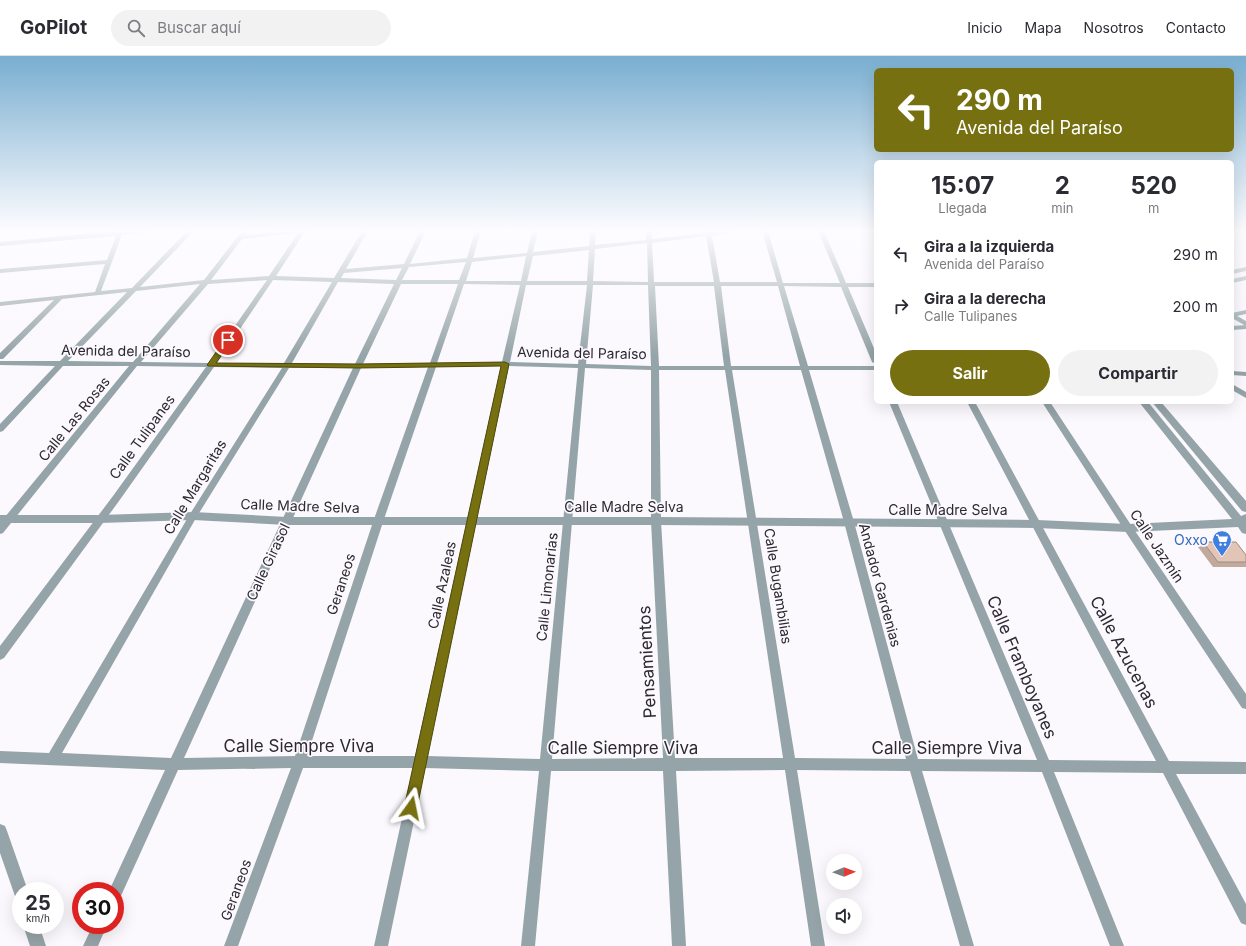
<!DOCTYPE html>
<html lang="es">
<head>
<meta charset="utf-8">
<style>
  body { margin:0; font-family:Inter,sans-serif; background:#f2f2f3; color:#2b2b33; height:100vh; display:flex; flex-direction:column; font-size:15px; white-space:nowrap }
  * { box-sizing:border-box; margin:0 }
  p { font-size:13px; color:#7c7c81 }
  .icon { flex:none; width:22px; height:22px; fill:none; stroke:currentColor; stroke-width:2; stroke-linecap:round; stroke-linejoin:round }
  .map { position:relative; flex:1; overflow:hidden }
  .side { position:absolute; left:874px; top:104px; width:360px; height:244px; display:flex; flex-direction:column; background:#fff; border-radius:6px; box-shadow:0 4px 16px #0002 }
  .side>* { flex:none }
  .hud { position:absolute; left:874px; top:12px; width:360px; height:84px; border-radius:6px; box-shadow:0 4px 16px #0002; background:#767011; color:#fff; overflow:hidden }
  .needle { width:26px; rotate:89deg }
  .fabs { position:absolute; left:826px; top:798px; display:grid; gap:8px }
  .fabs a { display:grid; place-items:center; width:36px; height:36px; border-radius:50%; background:#fff; box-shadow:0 4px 16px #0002; font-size:20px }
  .speed { position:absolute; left:12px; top:826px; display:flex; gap:8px; font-size:20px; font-weight:700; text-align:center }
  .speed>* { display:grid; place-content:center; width:52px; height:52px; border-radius:50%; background:#fff; box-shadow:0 4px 16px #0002; line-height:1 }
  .speed small { font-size:10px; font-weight:400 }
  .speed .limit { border:6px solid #d22; background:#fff; color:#111 }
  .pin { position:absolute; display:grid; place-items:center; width:34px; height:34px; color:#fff; margin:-17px; border:2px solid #fff; border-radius:50%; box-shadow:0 1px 4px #0007 }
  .me { position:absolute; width:44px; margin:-22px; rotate:12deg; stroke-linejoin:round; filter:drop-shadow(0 0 3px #0008) }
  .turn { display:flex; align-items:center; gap:14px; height:84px; padding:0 16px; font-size:18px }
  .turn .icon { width:52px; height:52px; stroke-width:2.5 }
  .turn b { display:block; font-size:28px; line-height:34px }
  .eta { display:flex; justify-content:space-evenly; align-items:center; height:68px; text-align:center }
  .eta b { font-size:24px; font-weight:700; line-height:28px }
  .primary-button { display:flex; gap:8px; margin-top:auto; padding:8px 16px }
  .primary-button a { flex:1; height:46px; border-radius:24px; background:#767011; color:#fff; font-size:16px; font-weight:700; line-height:46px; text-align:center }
  .primary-button a+a { background:#f2f2f3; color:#2b2b33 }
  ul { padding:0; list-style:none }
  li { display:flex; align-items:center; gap:12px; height:52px; padding:0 16px }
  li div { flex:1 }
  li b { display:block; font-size:15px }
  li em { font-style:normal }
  header { display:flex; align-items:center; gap:24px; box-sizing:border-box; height:56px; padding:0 20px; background:#fff; border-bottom:1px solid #e1e1e2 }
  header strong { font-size:19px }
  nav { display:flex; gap:22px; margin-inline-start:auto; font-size:14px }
  .search { width:280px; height:36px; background:#f2f2f3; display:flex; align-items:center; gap:10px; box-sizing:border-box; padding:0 14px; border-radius:22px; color:#7c7c81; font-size:15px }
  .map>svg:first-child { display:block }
</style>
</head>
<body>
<header>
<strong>GoPilot</strong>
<div class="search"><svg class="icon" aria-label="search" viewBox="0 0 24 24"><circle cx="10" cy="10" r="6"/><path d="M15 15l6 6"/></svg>Buscar aquí</div>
<nav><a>Inicio</a><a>Mapa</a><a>Nosotros</a><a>Contacto</a></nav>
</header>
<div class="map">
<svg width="1246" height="890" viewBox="0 0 1246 890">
  <rect width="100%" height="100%" fill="#fbf8fe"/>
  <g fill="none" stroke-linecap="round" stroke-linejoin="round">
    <!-- minor -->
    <path fill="#95a4a8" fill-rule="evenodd" d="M118,175H155L122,179L101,235L132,232L187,175H194L140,231L204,224L242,175H248L245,179L283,175H308L304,177L276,220L334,222L362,175H368L346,213L404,208L420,175H426L410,208L467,202L475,175H481L473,202L527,197L532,175H538L533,196L589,190L590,175H596L595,189L646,184V175H652V183L705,177V175H738L712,180L720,226H777L762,175H768L783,227H840L818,175H824L846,227H876V231H848L876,297V308L872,306L841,231L784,230L808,310H876V314H809L854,466L918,703L1037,704L889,346H897L1049,704L1156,705L967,346H975L1169,705L1246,706V718H1176L1246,848V869L1241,867L1163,717L1054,716L1124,890H1110L1042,716L922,715L974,890H960L910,715L797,714L825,890H811L785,714L676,715L686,890H672L663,715H551L535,890H521L539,715L425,712L388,890H374L413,712H303L238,890H224L291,712L178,714L120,842L115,844V835H109L165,714L0,707V695L49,697L190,458L282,312L214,311L119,445L4,602L0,604V590L113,440L206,311L137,310L3,477L0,478V467L129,310H63L3,375L0,376V368L55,310L0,309V305H60L127,236L62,243L3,303H0V297L54,244L0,250V246L95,236L105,208L0,217V213L107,204L116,180L0,190V186ZM298,177L269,220L211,224L242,183ZM706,180L714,226H654L652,187ZM647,187L648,226L593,225L595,193ZM589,194L587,225H527L533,200ZM526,200L521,225H466L472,206ZM466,206L459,224H402L409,211ZM402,212L396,224L341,222L344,217ZM267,224L209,307L141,306L208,228ZM273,224L332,226L284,307H217ZM338,226L394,228L355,308L292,307ZM200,228L133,306L68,305L136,235ZM401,228H458L430,307L363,308ZM464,228L520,229L502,306L437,307ZM526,229H587L578,308L510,306ZM593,229H648L651,310L586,308ZM655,230H714L724,310H659ZM721,230H778L800,310H731ZM501,310L415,700H307L383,466L436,311ZM509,310L578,312L540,703L427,700ZM428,311L373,466L295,700L184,702L361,312ZM289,312H353L171,702L62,697L196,462ZM585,312L651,314V465L663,702L552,703ZM659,314H725L783,702H675L661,465ZM732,314H801L844,466L906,703L795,702Z
      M1246,254V258L1232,261V257Z
      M1246,269V273L1232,274V270Z
      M1232,315L1246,316V320L1232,319Z
      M1232,328L1246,336V342L1232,334Z
      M1042,346H1050L1131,469L1246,638V653L1242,652L1125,475Z
      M93,869H107L98,890H83Z"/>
    <!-- tertiary -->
    <path fill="#95a4a8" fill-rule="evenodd" d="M1246,211V215L1232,218V214Z
      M1246,220V224L1232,227V223Z
      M1232,257L1246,265V270L1232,262Z
      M1139,346H1148L1241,460L1246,458V478L1242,477L1238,471L1128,476L1037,472L656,469H287L193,464L100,467H0V459H100L193,456L287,461H656L1037,464L1128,468L1232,463Z
      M1152,346H1161L1246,445V456L1242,455Z
      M0,768L5,770L7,775L28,835H21V846L16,843L0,797Z
      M23,869H39L46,890H30Z"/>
  </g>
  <!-- wall -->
  <path fill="#c2a99d" d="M1203,486L1246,499V511H1213L1198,491Z"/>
  <!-- building -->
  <path fill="#e2c5b6" stroke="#9e8a7f" d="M1203,486H1236L1246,499V506H1218Z"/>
  <!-- sky -->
  <linearGradient id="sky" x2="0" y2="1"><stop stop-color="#79aed0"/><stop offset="0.58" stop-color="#fdfcff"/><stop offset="1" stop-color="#fdfcff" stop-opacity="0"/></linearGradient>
  <rect width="1246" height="300" fill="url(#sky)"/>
  <!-- route -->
  <path fill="#767011" stroke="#4d490b" d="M226,282H231L232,284L216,307L358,308L505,306L509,308L417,752L415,757L411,759L406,757L404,752L501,310L358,312L208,310L207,309Z"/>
  <!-- icons -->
  <defs>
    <symbol id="supermarket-pin" viewBox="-11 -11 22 30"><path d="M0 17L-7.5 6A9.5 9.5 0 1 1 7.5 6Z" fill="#3f7fe0" stroke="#fbf8fe"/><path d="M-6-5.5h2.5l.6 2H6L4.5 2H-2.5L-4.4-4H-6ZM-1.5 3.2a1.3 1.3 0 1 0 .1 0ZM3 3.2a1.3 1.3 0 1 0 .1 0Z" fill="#fff"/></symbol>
  </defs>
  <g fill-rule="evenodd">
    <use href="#supermarket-pin" x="1211" y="473" width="22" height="30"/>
  </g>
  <g text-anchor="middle" stroke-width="3.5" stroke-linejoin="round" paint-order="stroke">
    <!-- street labels -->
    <g font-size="14" fill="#2d2832" stroke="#fbf8fe">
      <text transform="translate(126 295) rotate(1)" y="5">Avenida del Paraíso</text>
      <text transform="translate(582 297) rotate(1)" y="5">Avenida del Paraíso</text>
      <text transform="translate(74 363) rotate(-51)" y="5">Calle Las Rosas</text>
      <text transform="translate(142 381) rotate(-54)" y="5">Calle Tulipanes</text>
      <text transform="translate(195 431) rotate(-59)" y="5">Calle Margaritas</text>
      <text transform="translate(300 450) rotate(2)" y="5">Calle Madre Selva</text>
      <text x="624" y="456">Calle Madre Selva</text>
      <text x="948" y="459">Calle Madre Selva</text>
      <text transform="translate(1157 490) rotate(56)" y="5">Calle Jazmín</text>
      <text transform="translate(268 506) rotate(-65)" y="5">Calle Girasol</text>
      <text transform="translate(341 528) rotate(-72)" y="5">Geraneos</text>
      <text transform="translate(442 529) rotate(-78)" y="5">Calle Azaleas</text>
      <text transform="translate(880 529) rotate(75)" y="5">Andador Gardenias</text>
      <text transform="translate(778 530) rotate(81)" y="5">Calle Bugambilias</text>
      <text transform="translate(547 531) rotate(-84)" y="5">Calle Limonarias</text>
      <text transform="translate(236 834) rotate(-70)" y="5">Geraneos</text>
    </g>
    <!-- shop labels -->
    <g font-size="14" fill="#366cbe" stroke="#fbf8fe" text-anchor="end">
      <text x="1208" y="489">Oxxo</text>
    </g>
    <!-- near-street labels -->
    <g font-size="17" fill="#2d2832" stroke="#fbf8fe">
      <text transform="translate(1124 596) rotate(62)" y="6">Calle Azucenas</text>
      <text transform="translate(647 606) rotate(-93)" y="6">Pensamientos</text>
      <text transform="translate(1022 611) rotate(67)" y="6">Calle Framboyanes</text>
      <text x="299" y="696">Calle Siempre Viva</text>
      <text x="623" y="698">Calle Siempre Viva</text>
      <text x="947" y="698">Calle Siempre Viva</text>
    </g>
  </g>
</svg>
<div class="fabs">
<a><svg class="needle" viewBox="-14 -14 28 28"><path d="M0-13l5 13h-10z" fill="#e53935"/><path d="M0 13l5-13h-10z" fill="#7c7c81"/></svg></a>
<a><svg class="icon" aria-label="sound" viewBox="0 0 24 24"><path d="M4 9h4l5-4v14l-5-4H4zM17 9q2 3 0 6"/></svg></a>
</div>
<div class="speed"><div>25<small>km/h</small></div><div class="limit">30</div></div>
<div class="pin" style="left:228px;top:284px;background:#d93025"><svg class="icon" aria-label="arrive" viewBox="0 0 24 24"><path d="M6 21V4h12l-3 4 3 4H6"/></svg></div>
<svg class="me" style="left:411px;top:752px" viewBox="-20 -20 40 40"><path d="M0-17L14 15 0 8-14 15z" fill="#767011" stroke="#fff" stroke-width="4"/></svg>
<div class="hud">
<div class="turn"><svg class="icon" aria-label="left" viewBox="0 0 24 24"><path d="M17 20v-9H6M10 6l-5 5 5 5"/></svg><div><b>290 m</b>Avenida del Paraíso</div></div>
</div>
<section class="side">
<div class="eta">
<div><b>15:07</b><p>Llegada</p></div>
<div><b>2</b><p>min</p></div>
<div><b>520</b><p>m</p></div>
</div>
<ul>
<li><svg class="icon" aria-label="left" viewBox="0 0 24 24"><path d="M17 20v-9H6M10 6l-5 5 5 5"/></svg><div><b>Gira a la izquierda</b><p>Avenida del Paraíso</p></div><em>290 m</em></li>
<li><svg class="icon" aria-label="right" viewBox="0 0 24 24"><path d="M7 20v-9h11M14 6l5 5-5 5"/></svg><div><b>Gira a la derecha</b><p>Calle Tulipanes</p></div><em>200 m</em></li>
</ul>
<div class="primary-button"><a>Salir</a><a>Compartir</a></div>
</section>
</div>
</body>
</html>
